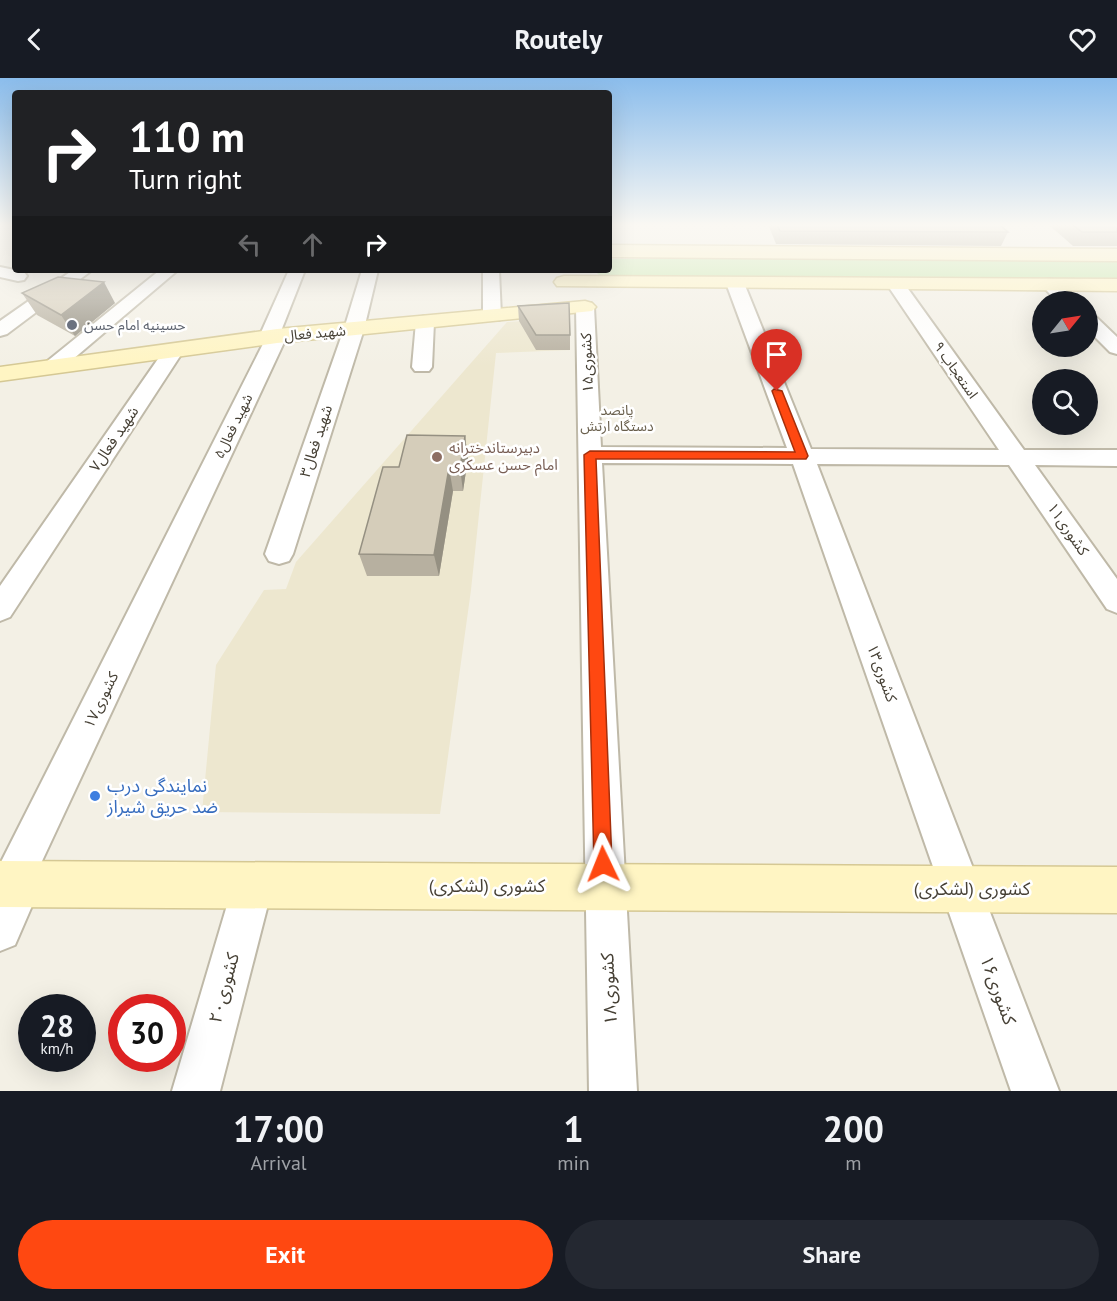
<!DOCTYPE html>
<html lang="en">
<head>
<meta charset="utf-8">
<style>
  body { margin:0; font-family:"PT Sans","Noto Sans Arabic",sans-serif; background:#242831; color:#f1f3f6; height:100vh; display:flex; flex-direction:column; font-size:22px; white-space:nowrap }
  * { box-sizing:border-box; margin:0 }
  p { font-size:20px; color:#9ea1a6 }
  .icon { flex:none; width:33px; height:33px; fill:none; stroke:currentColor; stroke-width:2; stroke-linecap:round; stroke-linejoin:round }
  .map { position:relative; height:1013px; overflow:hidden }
  .panel { display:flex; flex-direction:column; background:#171b24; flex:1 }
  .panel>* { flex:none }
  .banner { position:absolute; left:12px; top:12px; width:600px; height:183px; border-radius:6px; box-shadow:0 6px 24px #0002; background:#202124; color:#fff; overflow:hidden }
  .needle { width:39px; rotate:60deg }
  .fabs { position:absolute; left:1032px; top:213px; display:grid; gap:12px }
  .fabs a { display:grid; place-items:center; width:66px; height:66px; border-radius:50%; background:#171b24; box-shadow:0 6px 24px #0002; font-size:30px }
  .speed { position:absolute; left:18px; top:916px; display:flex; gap:12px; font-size:30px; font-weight:700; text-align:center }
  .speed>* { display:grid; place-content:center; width:78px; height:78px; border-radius:50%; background:#171b24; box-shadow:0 6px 24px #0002; line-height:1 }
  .speed small { font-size:15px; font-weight:400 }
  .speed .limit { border:9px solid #d22; background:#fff; color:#111 }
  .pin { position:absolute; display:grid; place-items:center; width:51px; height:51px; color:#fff; margin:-62px -26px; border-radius:50% 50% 50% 0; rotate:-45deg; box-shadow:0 0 6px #0007 }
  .pin .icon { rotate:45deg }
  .me { position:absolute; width:66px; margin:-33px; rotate:358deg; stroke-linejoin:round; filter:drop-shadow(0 0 4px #0008) }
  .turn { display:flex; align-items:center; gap:21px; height:126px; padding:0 18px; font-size:27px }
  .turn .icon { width:78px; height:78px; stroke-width:2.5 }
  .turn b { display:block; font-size:42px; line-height:51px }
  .lanes { display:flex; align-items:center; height:57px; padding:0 18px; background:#0003; justify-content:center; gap:30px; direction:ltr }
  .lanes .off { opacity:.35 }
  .eta { display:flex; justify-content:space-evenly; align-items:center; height:102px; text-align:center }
  .eta b { font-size:36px; font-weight:800; line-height:42px }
  .button { display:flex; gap:12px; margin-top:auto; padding:12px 18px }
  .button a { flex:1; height:69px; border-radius:36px; background:#ff4811; color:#fff; font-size:24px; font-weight:800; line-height:69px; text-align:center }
  .button a+a { background:#242831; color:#f1f3f6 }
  header { display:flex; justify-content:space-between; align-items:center; height:78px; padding:0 18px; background:#171b24; font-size:27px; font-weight:800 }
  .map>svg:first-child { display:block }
</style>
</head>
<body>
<header><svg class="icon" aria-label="back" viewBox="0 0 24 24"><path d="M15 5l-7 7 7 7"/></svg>Routely<svg class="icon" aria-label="heart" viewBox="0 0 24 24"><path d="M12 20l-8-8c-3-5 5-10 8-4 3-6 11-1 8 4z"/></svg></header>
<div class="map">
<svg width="1117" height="1013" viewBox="0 0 1117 1013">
  <rect width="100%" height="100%" fill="#f3f0e5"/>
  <!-- education -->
  <path fill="#ede7cf" d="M569,240L570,272L496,275L471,512L440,736L202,734L216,587L264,512L286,511L296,484L507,244Z"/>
  <!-- green -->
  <path fill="#c9e9ad" d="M609,181H1117V200L601,199L594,192H609Z"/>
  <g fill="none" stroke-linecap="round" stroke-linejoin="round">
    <defs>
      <path id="street" d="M0,189L24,194L27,198L24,202L18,203L0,199Z
        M73,192L91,193L7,256L0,258V243Z
        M160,192H178L59,293H45L42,289L45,285Z
        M289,192H305L281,253L287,258L36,796L41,807L15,867L0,873V786L264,264L259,259Z
        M362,192H378L364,251L293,476L289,483L279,486L269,483L265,476L344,251Z
        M483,192H499L501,238L499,242H485L483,238Z
        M735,200L741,201L744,205L811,371L999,372L886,205L889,201H901L1024,372H1117V388L1035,387L1117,501V535L1107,531L1009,387L817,386L1059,1013H1011L793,386L602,385L637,1013H589L576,229L579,225H591L594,229L601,369L787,370L726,205L729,201Z
        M1050,201L1056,202L1077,224H1057L1041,206L1044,202Z
        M1088,236L1095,238L1117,259V276L1110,274L1088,252Z
        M425,238L432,240L434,244L432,289L429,293H415L412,289L416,244L418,240Z
        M174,266L181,268L184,272L10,539L0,543V508L167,268Z
        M253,787L267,793L273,807L220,1013H172L233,807L239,793Z"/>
      <path id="secondary" d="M609,167L1117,171V183L609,179Z
        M564,198L1117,201V213L557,208L554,204L557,200Z
        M585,223L592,225L596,229L592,233L277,265L0,303V289L277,251Z
        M0,783L1117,789V835L0,829Z"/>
    </defs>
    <!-- street casing -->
    <use href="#street" stroke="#bfb9a8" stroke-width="4"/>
    <!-- secondary casing -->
    <use href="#secondary" stroke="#d5c894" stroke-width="3"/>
    <!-- street -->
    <use href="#street" fill="#fff" fill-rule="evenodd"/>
    <!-- secondary -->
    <use href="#secondary" fill="#fff5c3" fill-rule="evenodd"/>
  </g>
  <!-- wall -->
  <path fill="#b7b0a0" d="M768,146H999L1008,154L1001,168L776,166Z
    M1048,146H1117V168H1073Z
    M22,215L115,225L75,258L37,237Z
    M518,228L570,257V272H536L519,243Z
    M465,358L468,380L463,413H453L439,498H367L359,476L399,389Z"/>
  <!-- shaded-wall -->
  <path fill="#959082" d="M104,204L115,225L75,258L61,237Z
    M465,358L468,380L463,413L460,390Z
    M449,390L453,413L439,498L434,477Z"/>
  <!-- building -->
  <path fill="#d5cdba" stroke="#959082" stroke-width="1.5" d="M777,146H999L1008,154L780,153Z
    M1072,146H1117V154H1082Z
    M58,199L104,204L61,237L22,215Z
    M569,225L570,257H536L518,228Z
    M407,357L465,358L460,390H449L434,477L359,476L383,389H399Z"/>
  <!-- sky -->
  <linearGradient id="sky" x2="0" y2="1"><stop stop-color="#8bbdec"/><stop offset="0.51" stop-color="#faf8f3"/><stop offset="1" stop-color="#faf8f3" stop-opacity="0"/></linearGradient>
  <rect width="1117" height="288" fill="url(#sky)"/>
  <!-- route -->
  <path fill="#ff4811" stroke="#a62f0b" stroke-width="1.5" d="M774,311L782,313L808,378L806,381H596L612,786L610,793L603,796L597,793L594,786L584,377L590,373L795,374L772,313Z"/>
  <!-- markers -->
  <circle fill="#6b7280" stroke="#fff" stroke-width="2" cx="72" cy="247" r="6"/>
  <circle fill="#8d6e63" stroke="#fff" stroke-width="2" cx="437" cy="379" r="6"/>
  <circle fill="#3f7fe0" stroke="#fff" stroke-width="2" cx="95" cy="718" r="6"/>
  <g text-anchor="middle" stroke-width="5" stroke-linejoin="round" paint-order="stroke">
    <!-- far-worship labels -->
    <g font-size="14" fill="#5b616d" stroke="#fff" text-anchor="start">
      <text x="84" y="252">حسینیه امام حسن</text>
    </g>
    <!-- far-street labels -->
    <g font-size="14" fill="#464035" stroke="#fff">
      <text transform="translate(315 255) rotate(-5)" y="5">شهید فعال</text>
      <text transform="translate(956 292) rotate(55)" y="5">استعجاب ۹</text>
      <text transform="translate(233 348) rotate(-64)" y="5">شهید فعال۵</text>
    </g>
    <!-- far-neighbourhood labels -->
    <g font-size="14" fill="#695f4c" stroke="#fff">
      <text x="617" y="337">پانصد<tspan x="617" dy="16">دستگاه ارتش</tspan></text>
    </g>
    <!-- street labels -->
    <g font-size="15" fill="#464035" stroke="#fff">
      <text transform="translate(587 285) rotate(-92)" y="5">کشوری۱۵</text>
      <text transform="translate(114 361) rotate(-56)" y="5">شهید فعال۷</text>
      <text transform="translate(316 363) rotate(-72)" y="5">شهید فعال۳</text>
      <text transform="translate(1068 451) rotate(55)" y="5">۱۱کشوری</text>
      <text transform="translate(882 595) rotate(70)" y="5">۱۳کشوری</text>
      <text transform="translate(101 622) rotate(-64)" y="5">۱۷کشوری</text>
    </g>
    <!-- education labels -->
    <g font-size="15" fill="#785e54" stroke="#fff" text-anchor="start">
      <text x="449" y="375">دبیرستاندخترانه<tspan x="449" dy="17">امام حسن عسکری</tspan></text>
    </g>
    <!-- near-shop labels -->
    <g font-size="18" fill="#366cbe" stroke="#fff" text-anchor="start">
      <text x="107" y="714">نمایندگی درب<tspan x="107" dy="21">ضد حریق شیراز</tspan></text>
    </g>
    <!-- near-street labels -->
    <g font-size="18" fill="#464035" stroke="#fff">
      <text x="487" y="814">کشوری (لشکری)</text>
      <text x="972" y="817">کشوری (لشکری)</text>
      <text transform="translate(224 910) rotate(-75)" y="6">کشوری۲۰</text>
      <text transform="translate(609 911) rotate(-93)" y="6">کشوری۱۸</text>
      <text transform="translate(998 912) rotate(70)" y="6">کشوری۱۶</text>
    </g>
  </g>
</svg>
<div class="fabs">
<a><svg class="needle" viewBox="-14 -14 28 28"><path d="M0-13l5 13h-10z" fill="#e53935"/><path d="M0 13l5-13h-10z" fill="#9ea1a6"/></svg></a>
<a><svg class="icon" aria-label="search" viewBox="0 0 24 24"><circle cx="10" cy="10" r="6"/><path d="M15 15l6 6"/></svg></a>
</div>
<div class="speed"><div>28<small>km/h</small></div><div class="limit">30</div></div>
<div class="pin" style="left:777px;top:313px;background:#d93025"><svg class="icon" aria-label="arrive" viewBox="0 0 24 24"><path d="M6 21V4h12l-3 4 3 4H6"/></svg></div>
<svg class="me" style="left:603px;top:786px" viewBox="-20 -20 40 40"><path d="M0-17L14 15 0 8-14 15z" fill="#ff4811" stroke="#fff" stroke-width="4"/></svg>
<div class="banner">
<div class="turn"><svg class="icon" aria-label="right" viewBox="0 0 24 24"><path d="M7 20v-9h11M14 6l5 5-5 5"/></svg><div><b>110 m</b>Turn right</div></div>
<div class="lanes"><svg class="icon off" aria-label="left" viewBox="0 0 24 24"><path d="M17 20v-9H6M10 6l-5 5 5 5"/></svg><svg class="icon off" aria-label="ahead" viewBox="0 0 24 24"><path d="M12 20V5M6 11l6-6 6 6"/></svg><svg class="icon" aria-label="right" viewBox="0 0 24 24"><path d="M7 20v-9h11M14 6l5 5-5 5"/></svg></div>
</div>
</div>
<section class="panel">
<div class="eta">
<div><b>17:00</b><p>Arrival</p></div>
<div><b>1</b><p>min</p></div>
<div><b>200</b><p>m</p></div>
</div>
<div class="button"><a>Exit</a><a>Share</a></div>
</section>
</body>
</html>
